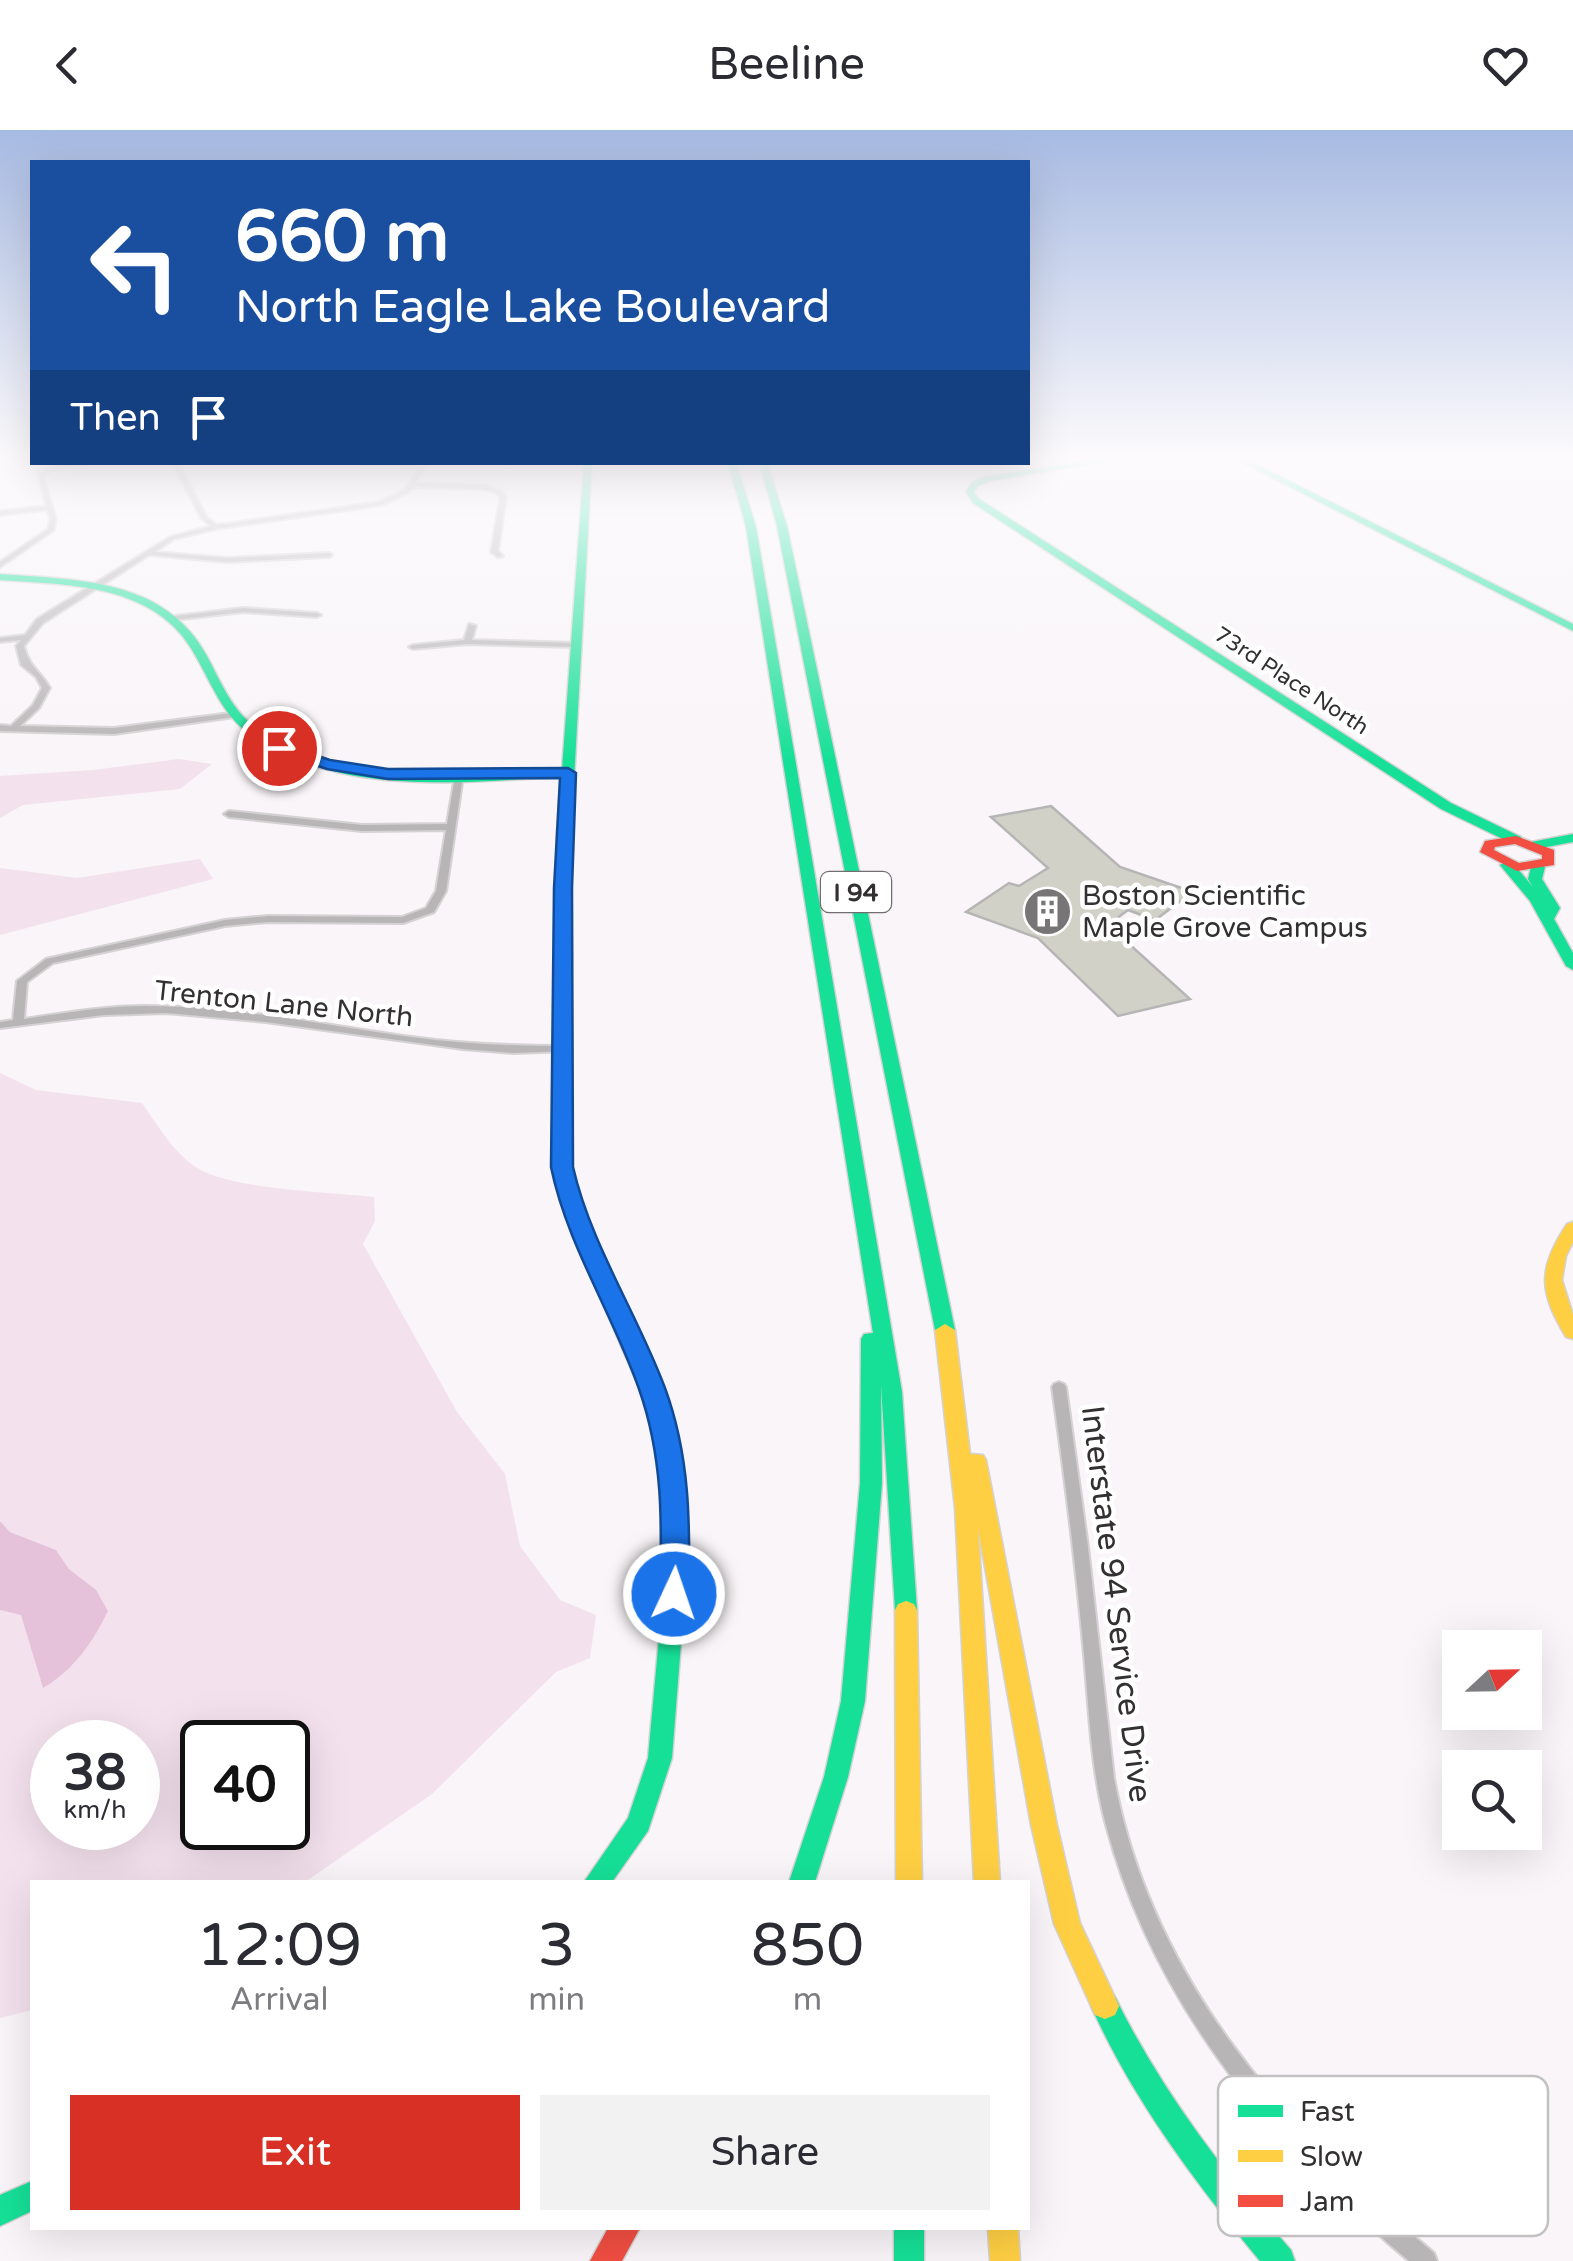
<!DOCTYPE html>
<html lang="en">
<head>
<meta charset="utf-8">
<style>
  body { margin:0; font-family:"Varela Round",sans-serif; background:#f2f2f3; color:#2b2b33; height:100vh; display:flex; flex-direction:column; font-size:38px; white-space:nowrap }
  * { box-sizing:border-box; margin:0 }
  p { font-size:32px; color:#7c7c81 }
  .icon { flex:none; width:55px; height:55px; fill:none; stroke:currentColor; stroke-width:2; stroke-linecap:round; stroke-linejoin:round }
  .map { position:relative; flex:1; overflow:hidden }
  .side { position:absolute; left:30px; top:1750px; width:1000px; height:350px; display:flex; flex-direction:column; background:#fff; border-radius:0px; box-shadow:0 10px 40px #0002 }
  .side>* { flex:none }
  .banner { position:absolute; left:30px; top:30px; width:1000px; height:305px; border-radius:0px; box-shadow:0 10px 40px #0002; background:#1a4fa0; color:#fff; overflow:hidden }
  .needle { width:65px; rotate:68deg }
  .fabs { position:absolute; left:1442px; top:1500px; display:grid; gap:20px }
  .fabs a { display:grid; place-items:center; width:100px; height:100px; border-radius:0px; background:#fff; box-shadow:0 10px 40px #0002; font-size:50px }
  .speed { position:absolute; left:30px; top:1590px; display:flex; gap:20px; font-size:50px; font-weight:700; text-align:center }
  .speed>* { display:grid; place-content:center; width:130px; height:130px; border-radius:50%; background:#fff; box-shadow:0 10px 40px #0002; line-height:1 }
  .speed small { font-size:25px; font-weight:400 }
  .speed .limit { border:5px solid #111; border-radius:15px; background:#fff; color:#111 }
  .pin { position:absolute; display:grid; place-items:center; width:85px; height:85px; color:#fff; margin:-42px; border:5px solid #fff; border-radius:50%; box-shadow:0 2px 10px #0007 }
  .me { position:absolute; width:110px; margin:-55px; rotate:3deg; stroke-linejoin:round; filter:drop-shadow(0 0 8px #0008) }
  .turn { display:flex; align-items:center; gap:35px; height:210px; padding:0 40px; font-size:45px }
  .turn .icon { width:130px; height:130px; stroke-width:2.5 }
  .turn b { display:block; font-size:70px; line-height:85px }
  .then { display:flex; align-items:center; height:95px; padding:0 40px; background:#0003; gap:20px; font-size:38px }
  .eta { display:flex; justify-content:space-evenly; align-items:center; height:170px; text-align:center }
  .eta b { font-size:60px; font-weight:600; line-height:70px }
  .primary-button { display:flex; gap:20px; margin-top:auto; padding:20px 40px }
  .primary-button a { flex:1; height:115px; border-radius:0px; background:#d93025; color:#fff; font-size:40px; font-weight:600; line-height:115px; text-align:center }
  .primary-button a+a { background:#f2f2f3; color:#2b2b33 }
  header { display:flex; justify-content:space-between; align-items:center; height:130px; padding:0 40px; background:#fff; font-size:45px; font-weight:600 }
  .map>svg:first-child { display:block }
</style>
</head>
<body>
<header><svg class="icon" aria-label="back" viewBox="0 0 24 24"><path d="M15 5l-7 7 7 7"/></svg>Beeline<svg class="icon" aria-label="heart" viewBox="0 0 24 24"><path d="M12 20l-8-8c-3-5 5-10 8-4 3-6 11-1 8 4z"/></svg></header>
<div class="map">
<svg width="1573" height="2131" viewBox="0 0 1573 2131">
  <rect width="100%" height="100%" fill="#f9f5f8"/>
  <!-- green -->
  <path fill="#f4e1ee" fill-rule="evenodd" d="M179,629L212,634L180,659L23,675L0,688V646L93,640Z
    M200,729L213,749L0,805V738L77,748Z
    M0,943L36,960L142,973C158,996 178,1030 205,1042C245,1060 328,1062 374,1067L375,1091L363,1114L457,1282L505,1344L520,1416L560,1470L596,1485L590,1528L556,1542L432,1664L305,1752H32V1880L0,1888V1480L21,1484L43,1558C73,1541 94,1511 108,1481L95,1460L69,1439L56,1420L10,1402L0,1391ZM52,1612H138V1698H52ZM202,1612H288V1698H202Z"/>
  <!-- water -->
  <path fill="#e5c2da" d="M0,1391L10,1402L56,1420L69,1439L96,1460L108,1481C94,1511 73,1541 43,1558L21,1485L0,1480Z"/>
  <!-- building -->
  <path fill="#d1d1c8" stroke="#b6b5b5" stroke-width="2.5" d="M1051,676L1120,737L1193,762L1155,790L1128,780L1108,795L1190,869L1118,886L1038,808L966,782L1009,753L1019,756L1048,738L991,687Z"/>
  <g fill="none" stroke-linecap="round" stroke-linejoin="round">
    <defs>
      <path id="street" d="M81,332H102L54,340L43,345L56,388L54,400L0,437V432L48,399L50,388L47,380L0,385V381L46,376L38,343L53,336Z
        M172,332H178L207,387L217,395L379,372L405,360L419,339L331,332L421,335L423,332H429L415,353L484,355L502,361L506,368L498,421L503,426L498,427L491,422L500,368L497,363L483,359L413,357L409,362L383,375L216,399L174,409L155,422L228,428L329,423L332,425L329,427L228,432L149,425L43,493L24,516C30,539 39,539 50,558L39,578L20,596L114,598L231,583L235,585L234,587L114,604L0,601V595L11,596L33,575L42,558L36,547L21,535L16,516L21,510L0,512V508L25,505L37,489L170,407L211,396L201,388Z
        M243,478L317,483L321,485L317,487L243,482L175,490L171,488L175,486Z
        M469,494L476,496L472,510L576,513L580,515L576,517L467,514L413,519L409,517L413,515L464,510Z
        M459,643L463,646L446,761L434,782L403,793L268,792L225,796L53,833L27,852L24,889C64,883 105,876 145,876C234,876 323,895 411,907C461,914 512,916 563,916L567,917L569,919L567,921L513,923L463,919L266,892L167,883L104,885L0,898V892L13,890L17,851L46,829L225,790L268,786L402,787L426,778L436,761L446,700L362,701L229,687L224,684L229,681L362,695L447,694L455,646Z
        M1059,1252L1064,1254L1066,1257L1088,1417L1114,1648C1150,1847 1284,1998 1434,2123L1437,2131H1409C1271,2015 1153,1872 1106,1695C1090,1636 1089,1574 1083,1514C1075,1428 1064,1342 1052,1257L1054,1254Z"/>
      <path id="fast" d="M1092,330H1114L990,351L978,356L974,362L979,369L1451,673L1521,707V713H1511L1441,679L973,373L966,362L972,352L985,347Z
        M1237,330H1248L1573,494V501Z
        M584,332H592L571,703V1037L591,1104L582,1110L573,1104L553,1037L557,703L561,647C460,652 339,667 251,605C222,585 212,554 195,525C157,454 71,455 0,450V444C78,450 165,448 207,526C222,554 232,581 259,600C345,660 463,644 562,640Z
        M728,332H736L756,397L902,1262L917,1480L914,1486L906,1489L898,1486L895,1480L881,1255L882,1353L865,1571L848,1647L815,1752H789L824,1647L841,1571L860,1353L861,1209L864,1204L873,1203L746,397Z
        M759,332H767L787,396L955,1200L945,1206L935,1200L777,396Z
        M1573,704V712L1536,719L1529,715L1531,712Z
        M1507,731L1512,732L1533,757L1528,749L1531,737L1538,733L1545,737L1542,749L1560,778L1554,789L1573,823V840L1566,836L1530,771L1500,735Z
        M674,1354L681,1357L685,1362V1463L672,1628L648,1701L612,1752H584L628,1688L648,1628L663,1463V1362L667,1357Z
        M1105,1863L1115,1867C1161,1960 1223,2041 1291,2120L1295,2131H1260C1195,2052 1133,1970 1091,1876L1095,1867Z
        M32,2051V2081L0,2096V2065Z
        M894,2098H924V2131H894Z"/>
      <path id="slow" d="M1573,1092V1112L1566,1126L1562,1150L1573,1185V1209L1566,1207C1539,1162 1537,1139 1567,1094Z
        M945,1194L955,1200L970,1324L983,1325L986,1330L1057,1695L1080,1793L1119,1876L1115,1885L1105,1889L1095,1885L1054,1794L1031,1695L978,1398L1000,1752H974L955,1378L935,1200Z
        M906,1471L914,1474L917,1480L922,1752H896L895,1480L898,1474Z
        M988,2098H1018L1020,2131H990Z"/>
      <path id="jam" d="M1516,706L1554,720V735L1517,741L1480,722L1485,711ZM1515,714L1542,725V729L1519,733L1494,720L1495,717Z
        M582,1098L591,1104C612,1152 699,1324 681,1367L674,1370L667,1367L651,1294L641,1262L573,1104Z
        M608,2098H640L622,2131H590Z"/>
    </defs>
    <!-- street casing -->
    <use href="#street" stroke="#d5d2d4" stroke-width="4"/>
    <!-- fast casing -->
    <use href="#fast" stroke="#d5d2d4" stroke-width="3"/>
    <!-- slow casing -->
    <use href="#slow" stroke="#d5d2d4" stroke-width="3"/>
    <!-- jam casing -->
    <use href="#jam" stroke="#d5d2d4" stroke-width="3"/>
    <!-- street -->
    <use href="#street" fill="#b8b5b7" fill-rule="evenodd"/>
    <!-- fast -->
    <use href="#fast" fill="#16e098" fill-rule="evenodd"/>
    <!-- slow -->
    <use href="#slow" fill="#ffcf43" fill-rule="evenodd"/>
    <!-- jam -->
    <use href="#jam" fill="#f24e42" fill-rule="evenodd"/>
  </g>
  <!-- sky -->
  <linearGradient id="sky" x2="0" y2="1"><stop stop-color="#a7bae2"/><stop offset="0.52" stop-color="#fcfafc"/><stop offset="1" stop-color="#fcfafc" stop-opacity="0"/></linearGradient>
  <rect width="1573" height="629" fill="url(#sky)"/>
  <!-- route -->
  <path fill="#1a73e8" stroke="#114b97" stroke-width="2.5" d="M279,613L330,630L388,639L568,638L576,643L572,758L573,1037C591,1115 637,1183 665,1258C690,1326 690,1392 689,1464L685,1472L674,1475L664,1472L660,1464C662,1392 663,1327 639,1259C613,1184 567,1115 551,1037L554,758L560,648L388,649L327,639L273,621V614Z"/>
  <!-- icons -->
  <defs>
    <symbol id="building-disc" viewBox="-11 -11 22 22"><circle r="9.5" fill="#787577" stroke="#fff"/><path d="M-4-6H4V6H1V3H-1V6H-4ZM-2.5-4.3h1.7v1.8h-1.7ZM.8-4.3h1.7v1.8H.8ZM-2.5-1h1.7V.8h-1.7ZM.8-1h1.7V.8H.8Z" fill="#fff"/></symbol>
  </defs>
  <g fill-rule="evenodd">
    <use href="#building-disc" x="1020" y="754" width="55" height="55"/>
  </g>
  <g text-anchor="middle" stroke-width="9" stroke-linejoin="round" paint-order="stroke">
    <!-- far-street labels -->
    <g font-size="22" fill="#333032" stroke="#fff">
      <text transform="translate(1292 550) rotate(33)" y="8">73rd Place North</text>
    </g>
    <!-- shield labels -->
    <rect fill="#fff" stroke="#706e70" stroke-width="2.5" x="821" y="742" width="70" height="40" rx="8"/>
    <g font-size="25" font-weight="bold" fill="#333032">
      <text x="856" y="771">I 94</text>
    </g>
    <!-- poi labels -->
    <g font-size="28" fill="#333032" stroke="#fff" text-anchor="start">
      <text x="1082" y="775">Boston Scientific<tspan x="1082" dy="32">Maple Grove Campus</tspan></text>
    </g>
    <!-- street labels -->
    <g font-size="28" fill="#333032" stroke="#fff">
      <text transform="translate(284 873) rotate(6)" y="10">Trenton Lane North</text>
    </g>
    <!-- near-street labels -->
    <g font-size="32" fill="#333032" stroke="#fff">
      <text transform="translate(1117 1474) rotate(83)" y="11">Interstate 94 Service Drive</text>
    </g>
  </g>
  <!-- legend -->
  <rect x="1218" y="1946" width="330" height="160" rx="15" fill="#fff" stroke="#c2c1c2" stroke-width="2.5"/>
  <rect x="1238" y="1975" width="45" height="12" fill="#16e098"/>
  <rect x="1238" y="2020" width="45" height="12" fill="#ffcf43"/>
  <rect x="1238" y="2065" width="45" height="12" fill="#f24e42"/>
  <g font-size="28" fill="#333032">
    <text x="1300" y="1991">Fast</text>
    <text x="1300" y="2036">Slow</text>
    <text x="1300" y="2081">Jam</text>
  </g>
</svg>
<div class="fabs">
<a><svg class="needle" viewBox="-14 -14 28 28"><path d="M0-13l5 13h-10z" fill="#e53935"/><path d="M0 13l5-13h-10z" fill="#7c7c81"/></svg></a>
<a><svg class="icon" aria-label="search" viewBox="0 0 24 24"><circle cx="10" cy="10" r="6"/><path d="M15 15l6 6"/></svg></a>
</div>
<div class="speed"><div>38<small>km/h</small></div><div class="limit">40</div></div>
<div class="pin" style="left:279px;top:618px;background:#d93025"><svg class="icon" aria-label="arrive" viewBox="0 0 24 24"><path d="M6 21V4h12l-3 4 3 4H6"/></svg></div>
<svg class="me" style="left:674px;top:1464px" viewBox="-20 -20 40 40"><circle r="17" fill="#1a73e8" stroke="#fff" stroke-width="3"/><path d="M0-11L8 9 0 5-8 9z" fill="#fff"/></svg>
<div class="banner">
<div class="turn"><svg class="icon" aria-label="left" viewBox="0 0 24 24"><path d="M17 20v-9H6M10 6l-5 5 5 5"/></svg><div><b>660 m</b>North Eagle Lake Boulevard</div></div>
<div class="then">Then<svg class="icon" aria-label="arrive" viewBox="0 0 24 24"><path d="M6 21V4h12l-3 4 3 4H6"/></svg></div>
</div>
<section class="side">
<div class="eta">
<div><b>12:09</b><p>Arrival</p></div>
<div><b>3</b><p>min</p></div>
<div><b>850</b><p>m</p></div>
</div>
<div class="primary-button"><a>Exit</a><a>Share</a></div>
</section>
</div>
</body>
</html>
